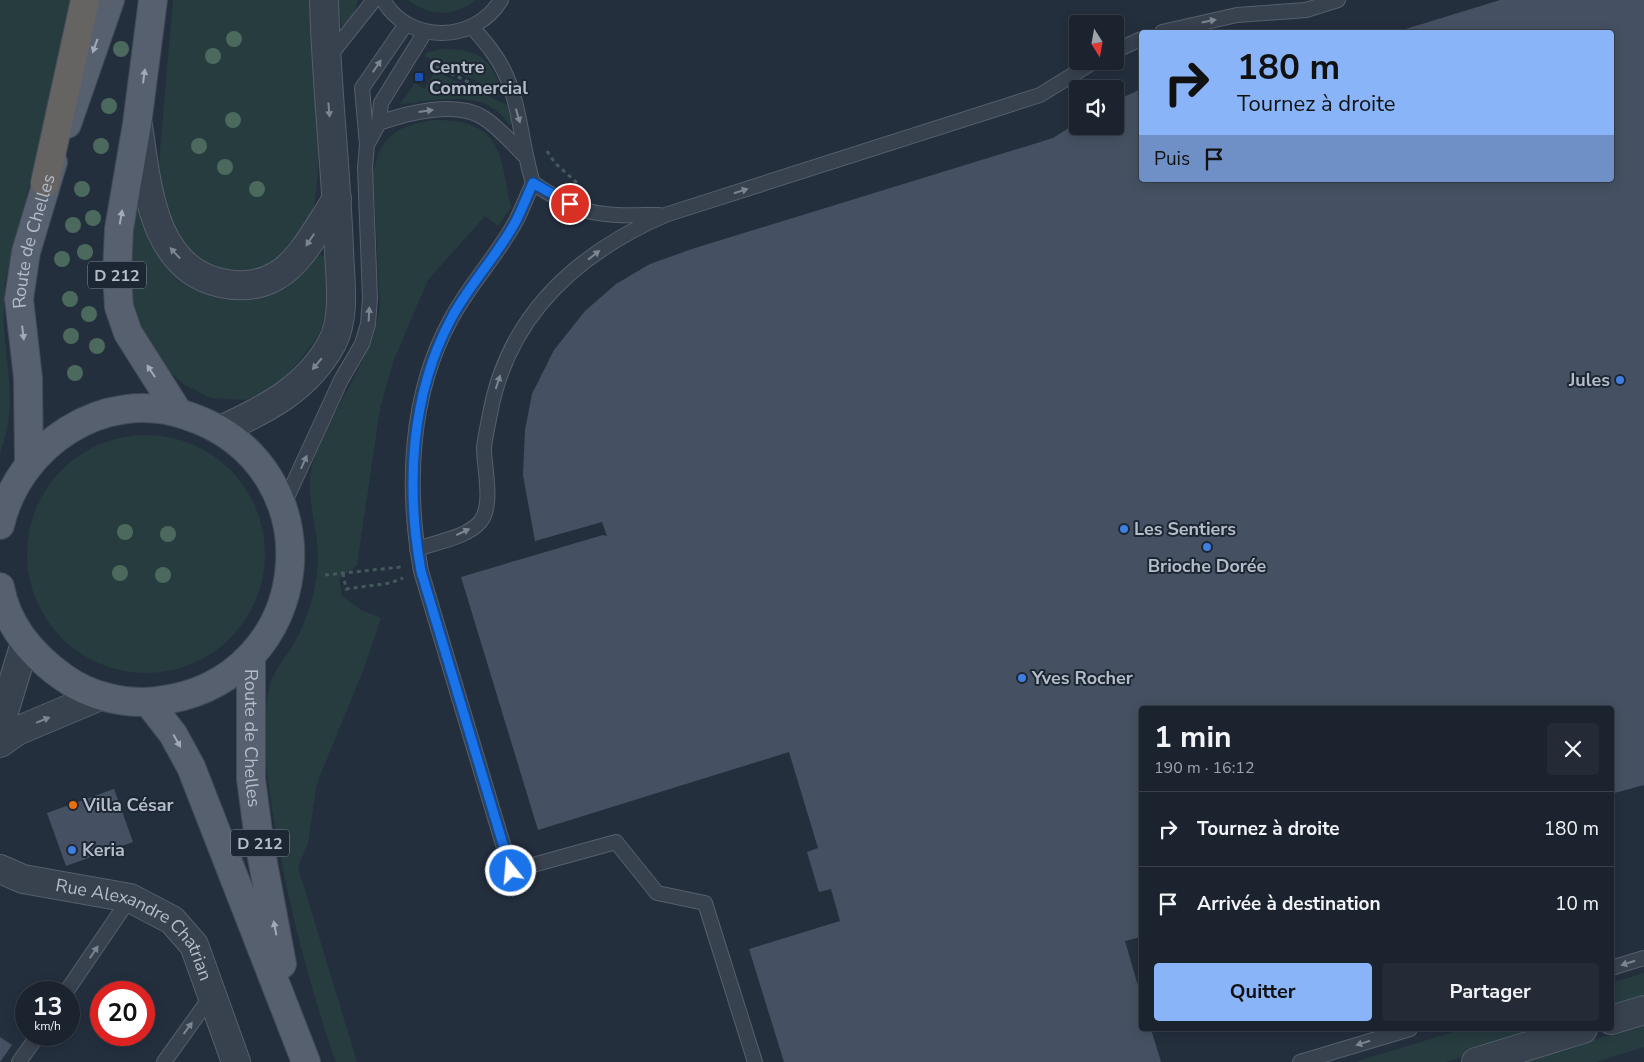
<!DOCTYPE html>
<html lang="fr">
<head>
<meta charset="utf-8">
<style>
  body { margin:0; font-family:"Nunito Sans",sans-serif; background:#242b36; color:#f1f3f6; height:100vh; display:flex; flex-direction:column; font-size:19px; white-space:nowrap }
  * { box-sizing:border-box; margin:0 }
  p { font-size:16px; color:#a0a4aa }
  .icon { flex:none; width:28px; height:28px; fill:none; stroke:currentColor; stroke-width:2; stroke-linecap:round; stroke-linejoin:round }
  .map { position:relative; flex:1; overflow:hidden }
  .panel { position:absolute; left:1139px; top:706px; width:475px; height:325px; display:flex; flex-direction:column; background:#1b232e; border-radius:5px; box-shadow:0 2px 12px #0003,0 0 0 1px #39404a }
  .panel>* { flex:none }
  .guide { position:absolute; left:1139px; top:30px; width:475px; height:152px; border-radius:5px; box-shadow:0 2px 12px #0003,0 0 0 1px #39404a; background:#8ab4f8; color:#111; overflow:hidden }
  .needle { width:32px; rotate:169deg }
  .fabs { position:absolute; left:1069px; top:15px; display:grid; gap:10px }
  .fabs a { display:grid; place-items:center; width:55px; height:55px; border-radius:5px; background:#1b232e; box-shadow:0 2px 12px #0003,0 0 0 1px #39404a; font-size:25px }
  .speed { position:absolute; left:15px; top:981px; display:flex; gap:10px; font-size:25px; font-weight:700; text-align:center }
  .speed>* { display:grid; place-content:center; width:65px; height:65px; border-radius:50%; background:#1b232e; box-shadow:0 2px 12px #0003,0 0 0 1px #39404a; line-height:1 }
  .speed small { font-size:12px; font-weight:400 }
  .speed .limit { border:8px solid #d22; background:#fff; color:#111 }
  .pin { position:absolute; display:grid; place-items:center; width:42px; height:42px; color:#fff; margin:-21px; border:2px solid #fff; border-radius:50%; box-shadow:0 1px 5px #0007 }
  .me { position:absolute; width:55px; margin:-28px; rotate:343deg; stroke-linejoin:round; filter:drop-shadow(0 0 4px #0008) }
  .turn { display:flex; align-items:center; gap:18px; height:105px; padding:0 15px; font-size:22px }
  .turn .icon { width:65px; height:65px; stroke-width:2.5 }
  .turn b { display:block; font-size:35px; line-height:42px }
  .then { display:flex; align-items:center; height:48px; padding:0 15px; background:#0003; gap:10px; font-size:19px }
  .round { display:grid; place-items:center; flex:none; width:52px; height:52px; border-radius:5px; background:#242b36 }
  .head { display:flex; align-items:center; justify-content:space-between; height:85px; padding:0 15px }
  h1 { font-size:30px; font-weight:700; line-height:38px }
  .primary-button { display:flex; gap:10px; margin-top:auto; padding:10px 15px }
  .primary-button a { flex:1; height:58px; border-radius:5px; background:#8ab4f8; color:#111; font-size:20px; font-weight:700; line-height:58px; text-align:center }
  .primary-button a+a { background:#242b36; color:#f1f3f6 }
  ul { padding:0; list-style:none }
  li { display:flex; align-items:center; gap:15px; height:75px; padding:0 15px; border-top:1px solid #39404a }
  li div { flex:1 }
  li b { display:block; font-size:19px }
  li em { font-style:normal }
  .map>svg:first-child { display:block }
</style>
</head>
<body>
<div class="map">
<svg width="1644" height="1062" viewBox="0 0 1644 1062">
  <rect width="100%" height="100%" fill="#242f3e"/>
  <!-- green -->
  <path fill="#263c3f" d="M0,0H76L5,283C5,298 3,314 4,330C8,378 17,405 0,453Z
    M173,0H309C312,48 330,192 306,228C296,244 280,257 268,271L225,275L198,261L180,244L162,199L159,162Z
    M336,0H358L354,14L342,27Z
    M408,0H476C453,17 431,17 408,0Z
    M443,49C479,49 490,58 503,92H499L424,56L428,52Z
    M435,71L507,105L513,124L509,125C487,87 437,101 400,104L415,83L424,89Z
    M433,120C502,119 500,154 511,207L498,226L485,216L428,280L393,362L380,409L357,565L339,579L342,596L361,610L381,618L364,668L317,783L308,843L298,867L357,1062H336C309,986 289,907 275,827C268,783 259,735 269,689C273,669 288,656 297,638C308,617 314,596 317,573C323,538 302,494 313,463C331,409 370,364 380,307L373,172C381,135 398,126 433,120Z
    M134,205L141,206L206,292L316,254L324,256L328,266L327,309L319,335L296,365L273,389L245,400L211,398L185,385L163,366L127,308Z
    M27 554a119 119 0 1 1 238 0a119 119 0 1 1-238 0Z
    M1644,973V1001L1611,1011V983Z
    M1644,1025V1047L1596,1062H1520Z
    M1463,1029H1554L1446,1062H1355Z"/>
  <!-- building -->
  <path fill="#455162" d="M1500,0H1644V785L1611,794V709H1141V937L1125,941L1141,996V1029H1151L1161,1062H784L749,949L840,921L831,889L819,892L807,852L818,848L789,752L538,830L461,577L603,535L607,536L602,522L535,541L523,475L525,430L532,394L554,350L585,311L616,284L650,264L692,249L1053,138L1078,122V126H1115V101L1141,89V180H1611V32H1396Z
    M114,789L133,842L66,866L47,813Z
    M0,1037L12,1045L0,1062Z"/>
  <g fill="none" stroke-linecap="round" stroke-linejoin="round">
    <defs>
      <path id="service" d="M383,0C409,45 475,43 501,0
        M472,27C484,41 496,54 504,71C521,106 521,146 533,183C548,193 564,203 581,209C605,217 634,215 659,215
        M1162,32L1237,15L1306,10L1338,0
        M1115,51L1141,39
        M328,58L374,0
        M379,123C407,113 457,100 484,118C499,128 512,143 524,155
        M367,145L362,88L406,24
        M533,183C527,196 522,209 516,221C497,256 469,285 451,319C409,395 406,488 421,571L511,871L616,842L657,893L705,903L755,1062
        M283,506L341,380L362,344L368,324L370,298L365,167L367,145L379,123L381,103L425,32
        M417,549C436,542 466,538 480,522C494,506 484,468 484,448C485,437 488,425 490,414C508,315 576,254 665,215L1040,95L1095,61
        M1611,968L1644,958
        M66,992L130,898
        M19,1062L38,1035
        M164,1062L212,995
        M1300,1062L1410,1029"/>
      <g id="minor">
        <path d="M138,126C147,182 151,268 221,283C239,287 259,286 276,276C301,263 321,222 337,199"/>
        <path d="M221,430C266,409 307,389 332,343C346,316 340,280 339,250C336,166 326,83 324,0"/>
        <path id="s1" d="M0,869L23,879L130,898L172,920L194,945L236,1062"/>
        <path d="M1611,1020L1644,1010"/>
        <path d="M1476,1062L1583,1029"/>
      </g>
      <path id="tertiary" d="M0,716L3,715L25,643
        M0,743L17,731L100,696"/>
      <g id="primary">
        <path d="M153,0L137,124L119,229L117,274L119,307L128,333L178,412"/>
        <path d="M67,124L110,0"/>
        <path id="s2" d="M29,463L28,378L19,299L26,252L53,162"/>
        <path d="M0,525C19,444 104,388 185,415C340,464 318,683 157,701C125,705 89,696 63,677C32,655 7,625 0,587"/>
        <path id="s3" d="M251,656V779L260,847L282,964"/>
        <path d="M148,702L173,734L191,767L306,1062"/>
      </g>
      <path id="trunk" d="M45,183L85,0"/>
    </defs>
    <!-- service casing -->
    <use href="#service" stroke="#565f6c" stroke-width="16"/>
    <!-- minor casing -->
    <use href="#minor" stroke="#565f6c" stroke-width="30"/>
    <!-- tertiary casing -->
    <use href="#tertiary" stroke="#565f6c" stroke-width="30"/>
    <!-- primary casing -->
    <use href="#primary" stroke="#414a57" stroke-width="30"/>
    <!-- trunk casing -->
    <use href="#trunk" stroke="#434c59" stroke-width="30"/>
    <!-- path -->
    <path stroke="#44595c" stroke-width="3" stroke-dasharray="4 4" stroke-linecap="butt" d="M429,63L491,93
      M547,151L555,163L577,183
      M343,573L346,589L390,583L403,578
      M325,575L401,567"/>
    <!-- service -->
    <use href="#service" stroke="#38414e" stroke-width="14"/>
    <!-- minor -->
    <use href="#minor" stroke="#38414e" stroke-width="28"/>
    <!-- tertiary -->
    <use href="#tertiary" stroke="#38414e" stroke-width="28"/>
    <!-- primary -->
    <use href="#primary" stroke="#56606e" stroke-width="28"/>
    <!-- trunk -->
    <use href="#trunk" stroke="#656462" stroke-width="28"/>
  </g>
  <!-- trees -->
  <g fill="#4b6a5d">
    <circle cx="234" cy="39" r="8"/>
    <circle cx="121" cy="49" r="8"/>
    <circle cx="213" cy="56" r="8"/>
    <circle cx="109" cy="106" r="8"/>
    <circle cx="233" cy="120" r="8"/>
    <circle cx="101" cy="146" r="8"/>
    <circle cx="199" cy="146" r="8"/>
    <circle cx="225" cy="167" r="8"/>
    <circle cx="82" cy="189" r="8"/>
    <circle cx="257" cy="189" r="8"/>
    <circle cx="93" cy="218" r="8"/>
    <circle cx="73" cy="225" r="8"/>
    <circle cx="85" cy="252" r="8"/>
    <circle cx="62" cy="259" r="8"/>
    <circle cx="70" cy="299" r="8"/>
    <circle cx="89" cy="314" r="8"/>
    <circle cx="71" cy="336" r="8"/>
    <circle cx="97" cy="346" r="8"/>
    <circle cx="75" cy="373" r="8"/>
    <circle cx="125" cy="532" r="8"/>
    <circle cx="168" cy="534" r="8"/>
    <circle cx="120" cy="573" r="8"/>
    <circle cx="163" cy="575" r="8"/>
  </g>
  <!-- one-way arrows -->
  <defs><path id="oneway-solid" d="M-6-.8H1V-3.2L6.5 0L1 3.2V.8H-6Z" transform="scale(1.25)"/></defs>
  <g fill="#7c8592">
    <use href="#oneway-solid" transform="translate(1209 21) rotate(-11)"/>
    <use href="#oneway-solid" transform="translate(377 66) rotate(-56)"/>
    <use href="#oneway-solid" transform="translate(329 110) rotate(85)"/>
    <use href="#oneway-solid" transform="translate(426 111) rotate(-8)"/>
    <use href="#oneway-solid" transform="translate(518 116) rotate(74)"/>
    <use href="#oneway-solid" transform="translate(741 191) rotate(-18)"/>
    <use href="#oneway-solid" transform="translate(310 240) rotate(124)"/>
    <use href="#oneway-solid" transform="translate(175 253) rotate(-133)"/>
    <use href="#oneway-solid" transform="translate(594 255) rotate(-38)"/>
    <use href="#oneway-solid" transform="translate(369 314) rotate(-87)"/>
    <use href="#oneway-solid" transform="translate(317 364) rotate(130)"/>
    <use href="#oneway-solid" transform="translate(498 382) rotate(-72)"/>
    <use href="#oneway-solid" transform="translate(304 462) rotate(-66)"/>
    <use href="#oneway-solid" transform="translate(463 532) rotate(-25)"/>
    <use href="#oneway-solid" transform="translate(43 720) rotate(-22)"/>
    <use href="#oneway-solid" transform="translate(94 952) rotate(-56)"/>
    <use href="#oneway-solid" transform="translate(1628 963) rotate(163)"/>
    <use href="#oneway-solid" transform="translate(188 1028) rotate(-54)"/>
    <use href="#oneway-solid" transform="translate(1363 1043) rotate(163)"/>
  </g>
  <g fill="#a1aab7">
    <use href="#oneway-solid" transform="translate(95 46) rotate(110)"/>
    <use href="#oneway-solid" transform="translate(144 76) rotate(-82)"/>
    <use href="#oneway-solid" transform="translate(121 217) rotate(-80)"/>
    <use href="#oneway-solid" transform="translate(23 333) rotate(83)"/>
    <use href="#oneway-solid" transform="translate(151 371) rotate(-123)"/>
    <use href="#oneway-solid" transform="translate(177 741) rotate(61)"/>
    <use href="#oneway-solid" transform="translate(275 928) rotate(-101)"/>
  </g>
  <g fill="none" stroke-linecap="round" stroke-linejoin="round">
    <defs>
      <path id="route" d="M511,871L421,571C406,488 410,396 451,319C469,285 497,256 516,221C522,209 527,196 533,183L570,204"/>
    </defs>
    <!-- route casing -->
    <use href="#route" stroke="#114b97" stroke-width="12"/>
    <!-- route -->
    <use href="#route" stroke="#1a73e8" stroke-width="9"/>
  </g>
  <!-- markers -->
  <rect fill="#1a4fb4" stroke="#1d2633" stroke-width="2" x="414" y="72" width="10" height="10" rx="2.5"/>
  <g fill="#3f7fe0" stroke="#1d2633" stroke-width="2">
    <circle cx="1620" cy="380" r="5"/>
    <circle cx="1124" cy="529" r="5"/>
    <circle cx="1207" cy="547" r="5"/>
    <circle cx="1022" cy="678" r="5"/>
    <circle cx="72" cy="850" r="5"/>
  </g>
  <circle fill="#e8710a" stroke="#1d2633" stroke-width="2" cx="73" cy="805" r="5"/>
  <g text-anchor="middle" stroke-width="4" stroke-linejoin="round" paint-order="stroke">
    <!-- shield labels -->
    <g fill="#1d2633" stroke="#878f9c" stroke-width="1">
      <rect x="88" y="261.5" width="58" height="27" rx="4"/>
      <rect x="231" y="829.5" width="58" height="27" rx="4"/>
    </g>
    <g font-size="16" font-weight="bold" fill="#b4bcc9">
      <text x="117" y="281">D 212</text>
      <text x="260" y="849">D 212</text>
    </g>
    <!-- poi labels -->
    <g font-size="18" font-weight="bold" fill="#b4bcc9" stroke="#1d2633" text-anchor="start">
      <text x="429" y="73">Centre<tspan x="429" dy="21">Commercial</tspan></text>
      <text x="1610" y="386" text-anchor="end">Jules</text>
      <text x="1134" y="535">Les Sentiers</text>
      <text x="1207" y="572" text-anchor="middle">Brioche Dorée</text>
      <text x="1032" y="684">Yves Rocher</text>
      <text x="83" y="811">Villa César</text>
      <text x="82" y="856">Keria</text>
    </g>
    <!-- street labels -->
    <g font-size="18" fill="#b4bcc9" stroke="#1d2633">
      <text dy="6" stroke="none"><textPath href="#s2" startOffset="224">Route de Chelles</textPath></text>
      <text dy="6" stroke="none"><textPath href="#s3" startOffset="82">Route de Chelles</textPath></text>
      <text dy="6" stroke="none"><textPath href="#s1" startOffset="155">Rue Alexandre Chatrian</textPath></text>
    </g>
  </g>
</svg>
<div class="fabs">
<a><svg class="needle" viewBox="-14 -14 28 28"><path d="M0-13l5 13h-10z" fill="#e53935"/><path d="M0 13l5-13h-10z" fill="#a0a4aa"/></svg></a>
<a><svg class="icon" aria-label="sound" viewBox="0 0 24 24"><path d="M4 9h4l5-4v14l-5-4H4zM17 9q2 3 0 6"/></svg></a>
</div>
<div class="speed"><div>13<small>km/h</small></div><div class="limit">20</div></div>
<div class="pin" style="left:570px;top:204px;background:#d93025"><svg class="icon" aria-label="arrive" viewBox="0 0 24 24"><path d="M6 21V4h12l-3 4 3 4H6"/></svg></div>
<svg class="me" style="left:511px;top:871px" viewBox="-20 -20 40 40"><circle r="17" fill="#1a73e8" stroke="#fff" stroke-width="3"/><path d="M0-11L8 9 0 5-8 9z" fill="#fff"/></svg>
<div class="guide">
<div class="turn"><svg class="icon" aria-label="right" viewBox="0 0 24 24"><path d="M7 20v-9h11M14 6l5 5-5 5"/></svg><div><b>180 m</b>Tournez à droite</div></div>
<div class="then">Puis<svg class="icon" aria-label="arrive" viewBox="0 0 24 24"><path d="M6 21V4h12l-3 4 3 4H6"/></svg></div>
</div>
<section class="panel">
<div class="head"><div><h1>1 min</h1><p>190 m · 16:12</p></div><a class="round"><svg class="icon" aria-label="close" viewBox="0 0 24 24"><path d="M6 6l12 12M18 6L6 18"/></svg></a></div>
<ul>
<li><svg class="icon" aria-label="right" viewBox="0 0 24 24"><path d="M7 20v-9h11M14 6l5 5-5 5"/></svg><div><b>Tournez à droite</b></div><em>180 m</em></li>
<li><svg class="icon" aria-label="arrive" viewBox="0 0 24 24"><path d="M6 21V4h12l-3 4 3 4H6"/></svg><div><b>Arrivée à destination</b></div><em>10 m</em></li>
</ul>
<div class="primary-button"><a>Quitter</a><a>Partager</a></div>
</section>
</div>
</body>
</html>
